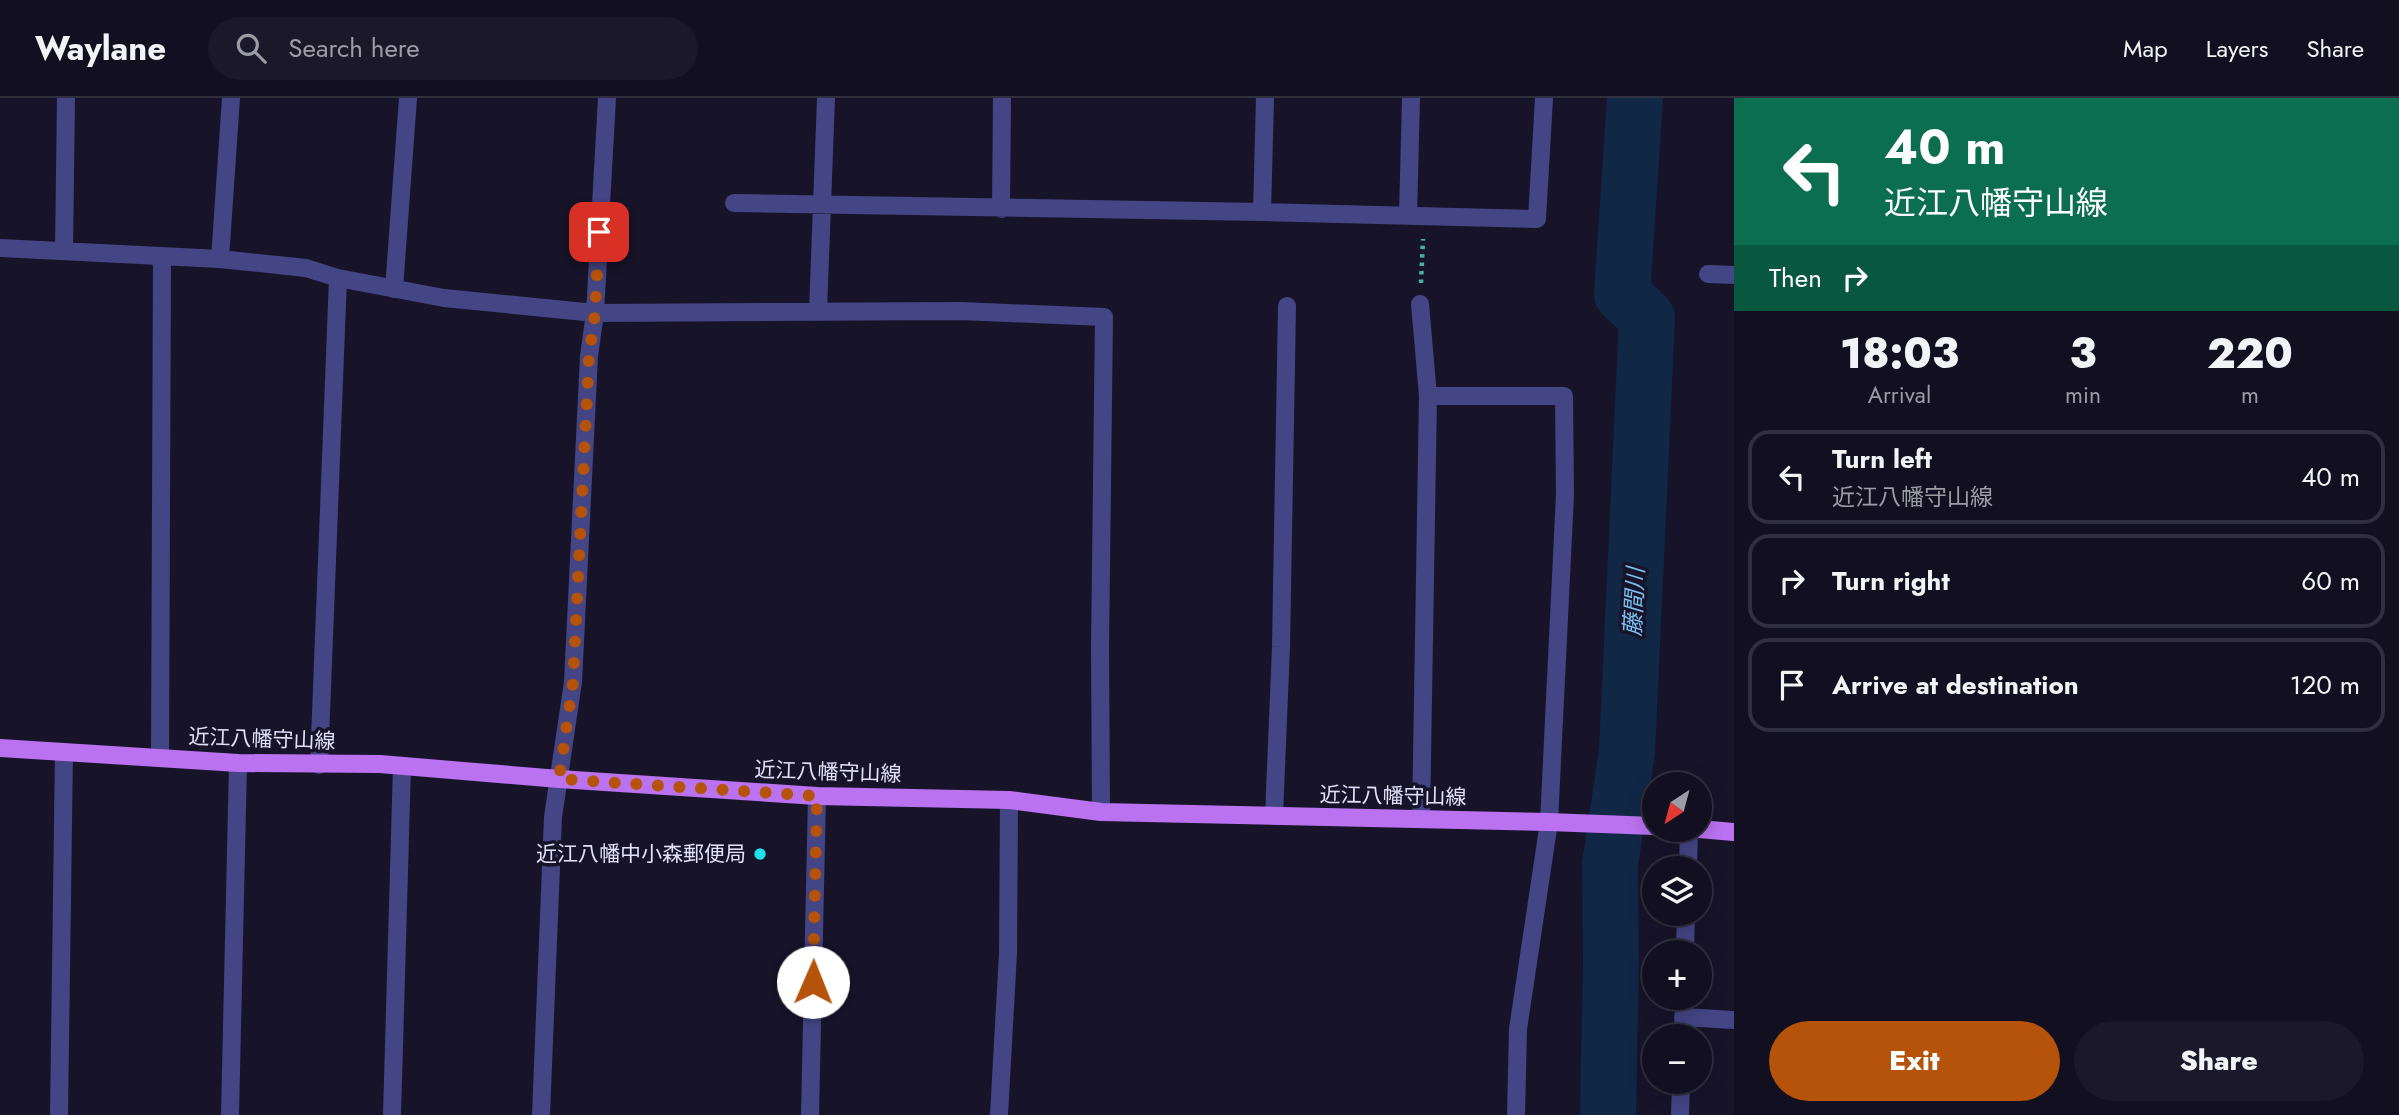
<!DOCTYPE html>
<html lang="en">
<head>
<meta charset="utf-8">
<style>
  body { margin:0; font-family:Jost,"Noto Sans JP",sans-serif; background:#1a1829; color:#f1f3f6; height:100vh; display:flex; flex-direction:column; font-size:26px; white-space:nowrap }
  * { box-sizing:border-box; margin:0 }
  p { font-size:23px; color:#9c9ca5 }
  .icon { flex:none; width:38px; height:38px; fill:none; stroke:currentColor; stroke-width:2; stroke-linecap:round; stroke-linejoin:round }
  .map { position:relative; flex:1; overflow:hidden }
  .sheet { display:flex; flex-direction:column; background:#110f20; width:665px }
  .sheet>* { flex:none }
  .hud { background:#0b6e4f; color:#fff; overflow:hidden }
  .needle { width:46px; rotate:216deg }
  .fabs { position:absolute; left:1642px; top:674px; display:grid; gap:14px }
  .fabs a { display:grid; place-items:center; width:70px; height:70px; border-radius:50%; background:#110f20; box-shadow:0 4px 18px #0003,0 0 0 2px #302f3e; font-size:35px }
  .pin { position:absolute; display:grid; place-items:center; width:60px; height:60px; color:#fff; margin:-30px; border-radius:14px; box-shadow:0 4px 10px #0006 }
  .me { position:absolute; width:77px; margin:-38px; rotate:1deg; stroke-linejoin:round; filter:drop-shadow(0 0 5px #0008) }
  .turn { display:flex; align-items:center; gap:24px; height:147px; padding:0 35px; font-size:32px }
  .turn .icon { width:91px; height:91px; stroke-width:2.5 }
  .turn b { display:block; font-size:49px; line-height:60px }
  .then { display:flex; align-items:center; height:66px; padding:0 35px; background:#0003; gap:14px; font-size:26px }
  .eta { display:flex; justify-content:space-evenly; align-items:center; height:119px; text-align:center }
  .eta b { font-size:42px; font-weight:800; line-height:49px }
  .cta { display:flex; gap:14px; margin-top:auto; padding:14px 35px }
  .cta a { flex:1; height:80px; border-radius:42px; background:#b45309; color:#fff; font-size:28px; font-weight:800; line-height:80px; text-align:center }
  .cta a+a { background:#1a1829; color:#f1f3f6 }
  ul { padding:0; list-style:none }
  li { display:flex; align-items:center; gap:21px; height:94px; margin:0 14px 10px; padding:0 21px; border:4px solid #302f3e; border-radius:21px }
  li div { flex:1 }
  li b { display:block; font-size:26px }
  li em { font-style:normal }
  header { display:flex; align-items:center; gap:42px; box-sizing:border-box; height:98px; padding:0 35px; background:#110f20; border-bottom:2px solid #302f3e }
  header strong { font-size:33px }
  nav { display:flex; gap:38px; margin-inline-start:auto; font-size:24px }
  .search { width:490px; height:63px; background:#1a1829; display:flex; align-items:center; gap:18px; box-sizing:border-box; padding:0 24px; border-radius:38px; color:#9c9ca5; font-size:26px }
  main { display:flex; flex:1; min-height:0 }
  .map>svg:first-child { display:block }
</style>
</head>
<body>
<header>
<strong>Waylane</strong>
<div class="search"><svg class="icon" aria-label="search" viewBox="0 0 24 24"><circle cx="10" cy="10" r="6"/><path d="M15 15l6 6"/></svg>Search here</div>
<nav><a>Map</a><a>Layers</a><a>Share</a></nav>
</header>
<main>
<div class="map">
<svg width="1734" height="1017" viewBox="0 0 1734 1017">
  <rect width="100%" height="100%" fill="#17142a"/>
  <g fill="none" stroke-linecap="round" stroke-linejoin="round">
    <!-- river -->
    <path stroke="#112746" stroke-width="56" d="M1608,1017L1611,866L1610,766L1627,654L1647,220L1622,196L1635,0"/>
    <!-- path -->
    <path stroke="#3eb3a6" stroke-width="4.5" stroke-dasharray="3.5 5" stroke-linecap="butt" d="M1421,185L1423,141"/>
    <!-- street -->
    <path stroke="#444584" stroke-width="18" d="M1265,0L1262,114L1537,121L1544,0
      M734,105L1262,114
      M1001,111L1002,0
      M1408,118L1411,0
      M0,150L220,161L306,170L338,180L444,200L595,215L961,213L1104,219L1100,549L1101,714
      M64,152L66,0
      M220,161L231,0
      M1708,176L1734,177
      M394,191L408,0
      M1420,206L1428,298H1564L1565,397L1549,724L1518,931L1516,1017
      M818,213L826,0
      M160,660L162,158
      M319,667L338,180
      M1274,718L1281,549L1287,208
      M1421,721L1428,298
      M1688,770L1689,732
      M1685,854L1686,816
      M1683,919L1734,922
      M1683,938L1684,900
      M59,1017L64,654
      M230,1017L238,665
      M392,1017L402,668
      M541,1017L553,719L573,584L589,258L595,215L607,0
      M810,1017L817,698
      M999,1017L1008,855L1009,702
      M1680,1017L1681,984"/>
    <!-- primary -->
    <path stroke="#bb72f1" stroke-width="18" d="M0,650L238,665L380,666L559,681L817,698L1009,702L1101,714L1549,724L1654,728
      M1699,731L1734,734"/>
  </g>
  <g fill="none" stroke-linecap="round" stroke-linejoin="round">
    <!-- route -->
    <path stroke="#b45309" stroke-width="12" stroke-dasharray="0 21.6" d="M599,134L595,215L589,258L573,584L559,681L817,698L813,884"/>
  </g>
  <!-- markers -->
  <circle fill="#20dfe9" stroke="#17142a" stroke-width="2.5" cx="760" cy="756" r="7"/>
  <g text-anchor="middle" stroke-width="7" stroke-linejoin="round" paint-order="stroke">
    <!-- street labels -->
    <g font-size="21" fill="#e2e0fc" stroke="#17142a">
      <text transform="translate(262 641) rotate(2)" y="7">近江八幡守山線</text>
      <text transform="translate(828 674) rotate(2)" y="7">近江八幡守山線</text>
      <text transform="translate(1393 698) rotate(1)" y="7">近江八幡守山線</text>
    </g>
    <!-- poi labels -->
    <g font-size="21" fill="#e2e0fc" stroke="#17142a" text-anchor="end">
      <text x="746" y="763">近江八幡中小森郵便局</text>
    </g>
    <!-- water labels -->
    <g font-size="23" font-style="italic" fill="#79c0f2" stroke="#17142a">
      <text transform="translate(1634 504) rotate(-87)" y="8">藤間川</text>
    </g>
  </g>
</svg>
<div class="fabs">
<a><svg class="needle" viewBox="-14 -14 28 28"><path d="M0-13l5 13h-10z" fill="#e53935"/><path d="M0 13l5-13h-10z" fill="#9c9ca5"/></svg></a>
<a><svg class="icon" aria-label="layers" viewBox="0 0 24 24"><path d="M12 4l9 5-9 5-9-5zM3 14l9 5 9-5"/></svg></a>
<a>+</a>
<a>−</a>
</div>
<div class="pin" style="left:599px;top:134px;background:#d93025"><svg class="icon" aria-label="arrive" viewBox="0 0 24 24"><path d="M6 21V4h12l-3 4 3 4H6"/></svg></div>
<svg class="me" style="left:813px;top:884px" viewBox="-20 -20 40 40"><circle r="19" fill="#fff"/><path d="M0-13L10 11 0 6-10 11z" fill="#b45309"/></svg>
</div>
<section class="sheet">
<div class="hud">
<div class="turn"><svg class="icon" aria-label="left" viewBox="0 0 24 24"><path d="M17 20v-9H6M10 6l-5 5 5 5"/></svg><div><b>40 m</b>近江八幡守山線</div></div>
<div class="then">Then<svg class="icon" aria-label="right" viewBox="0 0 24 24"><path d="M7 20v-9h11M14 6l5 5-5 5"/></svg></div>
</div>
<div class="eta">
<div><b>18:03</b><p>Arrival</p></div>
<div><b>3</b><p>min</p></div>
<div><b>220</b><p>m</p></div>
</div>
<ul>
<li><svg class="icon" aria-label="left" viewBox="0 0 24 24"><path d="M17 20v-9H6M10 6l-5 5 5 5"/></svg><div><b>Turn left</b><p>近江八幡守山線</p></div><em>40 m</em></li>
<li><svg class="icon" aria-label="right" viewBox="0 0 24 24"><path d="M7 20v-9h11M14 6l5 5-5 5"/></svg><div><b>Turn right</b></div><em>60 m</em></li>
<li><svg class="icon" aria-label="arrive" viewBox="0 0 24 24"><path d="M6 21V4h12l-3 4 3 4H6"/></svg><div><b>Arrive at destination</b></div><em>120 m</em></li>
</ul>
<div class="cta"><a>Exit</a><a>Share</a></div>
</section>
</main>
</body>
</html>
